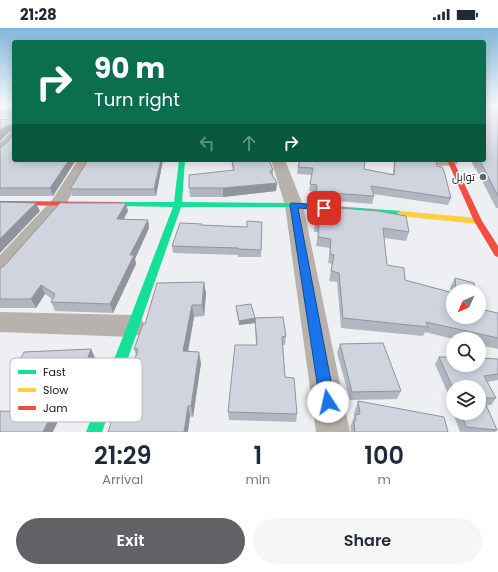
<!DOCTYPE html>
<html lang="en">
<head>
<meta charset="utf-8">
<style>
  body { margin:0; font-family:Poppins,Cairo,sans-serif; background:#f6f6f7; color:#1f2937; height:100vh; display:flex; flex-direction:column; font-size:15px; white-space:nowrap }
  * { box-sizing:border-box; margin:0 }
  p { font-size:13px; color:#747a83 }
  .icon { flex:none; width:22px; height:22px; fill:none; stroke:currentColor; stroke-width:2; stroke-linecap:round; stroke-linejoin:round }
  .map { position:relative; height:404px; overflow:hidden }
  .panel { display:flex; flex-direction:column; background:#fff; flex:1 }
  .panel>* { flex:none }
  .guide { position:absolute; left:12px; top:12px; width:474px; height:122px; border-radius:4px; box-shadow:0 2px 10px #0003; background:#0b6e4f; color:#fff; overflow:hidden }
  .needle { width:26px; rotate:225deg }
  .tools { position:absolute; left:446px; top:256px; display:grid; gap:8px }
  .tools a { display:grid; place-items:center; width:40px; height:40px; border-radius:50%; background:#fff; box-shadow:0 2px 10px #0003; font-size:20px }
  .pin { position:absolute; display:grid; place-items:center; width:34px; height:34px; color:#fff; margin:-17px; border-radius:8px; box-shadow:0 2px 6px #0006 }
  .me { position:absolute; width:44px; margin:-22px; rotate:350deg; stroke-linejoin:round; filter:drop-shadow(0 0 3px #0008) }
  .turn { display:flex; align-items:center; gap:14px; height:84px; padding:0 16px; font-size:18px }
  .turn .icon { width:52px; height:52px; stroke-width:2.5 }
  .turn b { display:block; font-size:28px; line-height:34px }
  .lanes { display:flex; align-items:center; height:38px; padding:0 16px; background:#0003; justify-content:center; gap:20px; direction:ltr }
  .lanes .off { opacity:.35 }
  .eta { display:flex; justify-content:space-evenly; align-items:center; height:68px; text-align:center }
  .eta b { font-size:24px; font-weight:600; line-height:28px }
  .action { display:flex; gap:8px; margin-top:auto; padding:8px 16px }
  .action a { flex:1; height:46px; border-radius:24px; background:#616265; color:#fff; font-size:16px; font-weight:600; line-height:46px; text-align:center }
  .action a+a { background:#f6f6f7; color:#1f2937 }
  .status { display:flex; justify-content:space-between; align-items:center; height:28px; padding:0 20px; background:#fff; direction:ltr }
  .status svg { height:11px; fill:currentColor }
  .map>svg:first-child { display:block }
</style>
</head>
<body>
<div class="status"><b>21:28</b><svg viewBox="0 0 49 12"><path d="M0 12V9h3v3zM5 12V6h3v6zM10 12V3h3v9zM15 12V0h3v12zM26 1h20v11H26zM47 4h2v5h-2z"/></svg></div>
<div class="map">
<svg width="498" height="404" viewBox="0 0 498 404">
  <rect width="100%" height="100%" fill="#eeeff3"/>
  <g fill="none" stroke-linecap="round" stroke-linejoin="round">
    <!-- street -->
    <path fill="#b7b3ac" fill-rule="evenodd" d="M14,104V115L5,124L0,125V114L10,105Z
      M78,132H92L64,179L8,246L0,249V227L52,172Z
      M271,132H285L303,177L350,404H316L285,177Z
      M421,132H457L458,134L456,137C446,139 433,137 423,135Z
      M0,284L132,287L141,290L145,298L141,306L132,309L0,304Z"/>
    <!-- fast -->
    <path fill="#16e098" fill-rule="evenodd" d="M179,132H185L182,174L294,175L401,183L405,186L401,189L294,179H181L102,404H86L173,179L119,178L115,176L119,174H174Z"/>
    <!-- slow -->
    <path fill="#ffcf43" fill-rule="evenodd" d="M401,183L478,190L482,193L478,196L398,188L397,186L398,184Z"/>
    <!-- jam -->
    <path fill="#f24e42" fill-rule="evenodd" d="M447,132H453L482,193L498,218V229L495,228L474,193Z
      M0,173L119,174L123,176L119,178L0,177Z"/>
  </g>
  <!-- wall -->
  <path fill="#b2b6c0" d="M0,77H14V132H76L53,168H0V119H2L12,109V103L9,104L0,113V91L12,92L13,90L0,89Z
    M498,77V180H496L476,141H475L471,132H484Z
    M163,132L156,168H72L70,161Z
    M231,132H269L273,142V147L277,155L276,163L223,169H190L189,160L233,142Z
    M394,132H436L437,138L451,170L448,177L373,166L374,168L372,176L315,171L316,164L309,163L312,147L297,146L298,139L364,141L393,146Z
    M315,178L409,204L406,213L384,210L387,237L405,252L451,264L450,260L455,250L475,263H453V289L498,285V321L479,317V311H453L425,304L423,308L341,300L337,254L329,253L332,236L328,235L330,220L316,218L318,204H314L315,191H313Z
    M128,183L124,191L148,192L149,200L135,231L136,236L113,285L55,283L51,274L52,271L45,266L36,280H0V240Z
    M262,194L261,229H238V227L173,225L172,218L202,197L247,199Z
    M206,265L204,288L194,289L188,323L201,335L193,389L120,379L136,327L134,321L145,296Z
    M236,278L255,290L286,308L285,317H283L285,349L297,386L296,394L229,392L228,384L256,317L255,295L239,297L236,282Z
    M340,316L401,363L397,371L350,372L337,325Z
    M91,321L95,330L84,362L41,364L36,356L39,347L22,348L16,339Z
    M439,329L498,331V352L487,354L496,370L491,377H486L497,402L495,404H460L453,385H479L453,359V377L435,336Z
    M358,373L448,404H350L351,402L350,399L354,389V385Z"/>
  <!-- shaded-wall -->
  <path fill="#91949c" d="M12,97L14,103L9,104L0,113V103L6,98Z
    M69,132H76L53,168L50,160Z
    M161,132H163L156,168L154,161Z
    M277,155L276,163L223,169V160Z
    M36,175L40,183L0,225V211Z
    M126,175L128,183L119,199L117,191Z
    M148,192L149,200L135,231L136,236L113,285L110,276L130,227Z
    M204,254L206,265L204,288L202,277Z
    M41,257L45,266L36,280L31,271Z
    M192,277L194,289L186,335L183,323Z
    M255,290V295L239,297V293Z
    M91,321L95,330L84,362L79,354Z
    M199,324L201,335L193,389L191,378Z
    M188,378L190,389L188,404H184Z
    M52,385L58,393L53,404H43Z"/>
  <!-- building -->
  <path fill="#cfd4df" stroke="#91949c" d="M0,77H14V132H69L50,160H0V119H2L12,109V97L6,98L0,103V91L12,92L13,84L0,83Z
    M484,77H498V168L480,133H478L477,132H484Z
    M88,132H161L154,161H70Z
    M232,132H269L273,142L270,143L277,155L223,160H189V147L234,142Z
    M300,132H365L364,141L394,147L395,132H436L437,138L442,139L444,143L451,170L371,158L374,168L316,164L317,157L310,156L313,140L298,139Z
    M0,174L36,175L0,211Z
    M60,175H126L117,191L148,192L130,227H134L110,276L51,274L55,266L41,257L31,271H0V240L4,238Z
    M315,178L378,183L406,188L409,204L383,200L387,237L404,240L405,252L453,265V289H479V281L498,285V310L426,294L428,299L343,290L339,245L331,243L334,227L330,226L331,211L318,209L319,196L315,195L316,183L314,182Z
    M247,193L262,194L261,222L238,221V220L172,218L180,195L202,196L201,197L247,199Z
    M455,250L474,255L475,263H456Z
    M204,254L202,277H192L183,323L199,324L191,378H188L184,404H108L116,379H120L138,321H134L143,296H145L157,255Z
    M251,276L255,290L239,293L236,278Z
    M283,289L286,308L282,309L285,349L294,350L297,386L228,384L235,317H257L255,290Z
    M383,315L401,363L352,364L340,316Z
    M91,321L79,354L36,356L44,339H16L24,324Z
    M439,329H453V337H479V330L498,331V346L484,348L496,370H483L497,402L466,399L461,385H479V359H453V360Z
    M358,373L444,389L448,404H355L354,394L356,392L355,387L360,386Z
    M0,383L52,385L43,404H0Z"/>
  <!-- sky -->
  <linearGradient id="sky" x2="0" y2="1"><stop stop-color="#82b7dc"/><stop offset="0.58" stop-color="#f7f8fa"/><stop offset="1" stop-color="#f7f8fa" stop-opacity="0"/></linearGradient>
  <rect width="498" height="133" fill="url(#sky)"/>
  <!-- route -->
  <path fill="#1a73e8" stroke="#114b97" d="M291,175L324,177L329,180L324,182L298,180L335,374L333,379L328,381L323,379L320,374L290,177Z"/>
  <!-- markers -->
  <circle fill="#616265" stroke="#fff" stroke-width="1.5" cx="483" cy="149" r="4"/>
  <g text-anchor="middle" stroke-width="3" stroke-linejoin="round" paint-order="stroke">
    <!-- far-poi labels -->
    <g font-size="11" fill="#151619" stroke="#fff" text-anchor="end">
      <text x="475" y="153">توابل</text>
    </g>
  </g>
  <!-- legend -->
  <rect x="10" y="330" width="132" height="64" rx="6" fill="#fff" stroke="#b9b9ba" stroke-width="1"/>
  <rect x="18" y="342" width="18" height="4" fill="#16e098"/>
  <rect x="18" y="360" width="18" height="4" fill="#ffcf43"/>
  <rect x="18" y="378" width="18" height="4" fill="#f24e42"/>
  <g font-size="11" fill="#151619">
    <text x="43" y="348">Fast</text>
    <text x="43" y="366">Slow</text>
    <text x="43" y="384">Jam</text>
  </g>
</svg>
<div class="tools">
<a><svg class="needle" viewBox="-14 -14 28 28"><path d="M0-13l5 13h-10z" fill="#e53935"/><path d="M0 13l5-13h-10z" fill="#747a83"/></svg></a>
<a><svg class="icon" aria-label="search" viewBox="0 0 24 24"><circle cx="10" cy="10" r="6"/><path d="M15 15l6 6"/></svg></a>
<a><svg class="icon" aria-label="layers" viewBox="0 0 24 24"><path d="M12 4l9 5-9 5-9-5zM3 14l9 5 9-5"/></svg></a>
</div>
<div class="pin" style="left:324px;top:180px;background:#d93025"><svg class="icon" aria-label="arrive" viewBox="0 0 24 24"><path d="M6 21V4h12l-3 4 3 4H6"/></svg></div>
<svg class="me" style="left:328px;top:374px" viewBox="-20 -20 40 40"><circle r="19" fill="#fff"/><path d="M0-13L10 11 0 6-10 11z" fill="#1a73e8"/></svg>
<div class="guide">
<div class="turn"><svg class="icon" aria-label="right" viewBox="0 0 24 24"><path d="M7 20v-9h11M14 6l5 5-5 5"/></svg><div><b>90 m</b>Turn right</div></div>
<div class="lanes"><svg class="icon off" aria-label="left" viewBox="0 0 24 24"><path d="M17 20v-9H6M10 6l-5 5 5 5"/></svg><svg class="icon off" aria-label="ahead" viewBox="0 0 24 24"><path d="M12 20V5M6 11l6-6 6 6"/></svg><svg class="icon" aria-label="right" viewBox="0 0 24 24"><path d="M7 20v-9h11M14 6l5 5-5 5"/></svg></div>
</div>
</div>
<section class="panel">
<div class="eta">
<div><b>21:29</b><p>Arrival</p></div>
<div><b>1</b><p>min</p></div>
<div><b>100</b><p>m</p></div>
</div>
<div class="action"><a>Exit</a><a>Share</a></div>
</section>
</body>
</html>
